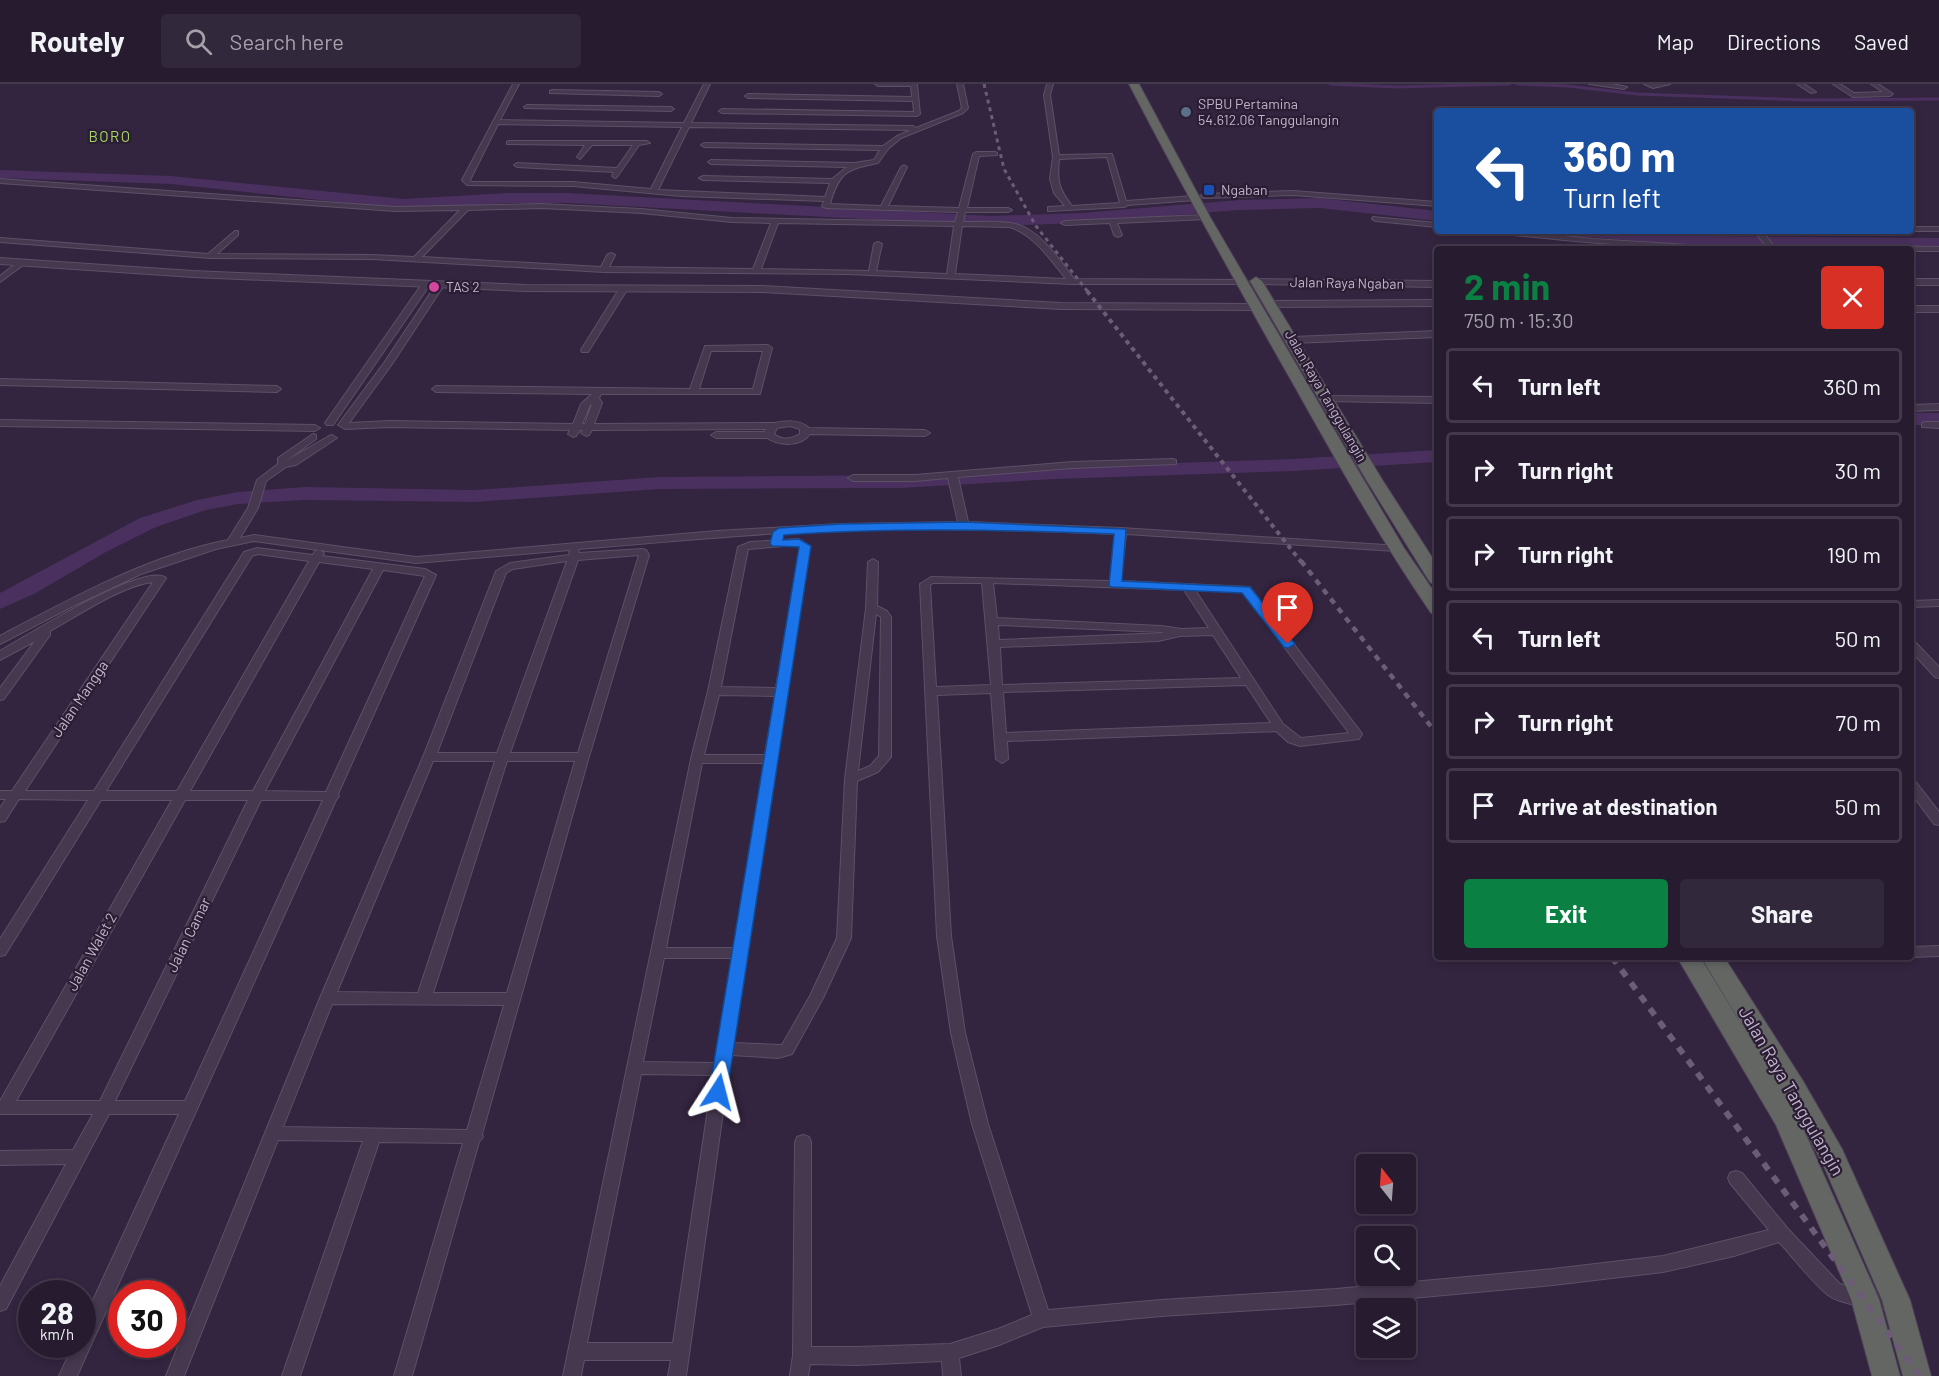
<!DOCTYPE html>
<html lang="en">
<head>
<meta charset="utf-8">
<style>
  body { margin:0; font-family:Barlow,sans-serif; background:#32283b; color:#f1f3f6; height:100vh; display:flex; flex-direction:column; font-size:22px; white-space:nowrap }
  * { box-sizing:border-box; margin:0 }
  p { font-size:20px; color:#a4a1aa }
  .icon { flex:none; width:33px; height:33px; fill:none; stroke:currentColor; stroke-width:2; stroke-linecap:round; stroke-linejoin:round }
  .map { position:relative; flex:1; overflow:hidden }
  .panel { position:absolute; left:1434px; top:162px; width:480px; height:714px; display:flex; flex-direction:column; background:#261b2f; border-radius:6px; box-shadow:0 3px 9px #0003,0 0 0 2px #42394b }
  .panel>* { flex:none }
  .guide { position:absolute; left:1434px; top:24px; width:480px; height:126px; border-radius:6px; box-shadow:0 3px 9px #0003,0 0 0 2px #42394b; background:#1a4fa0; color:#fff; overflow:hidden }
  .needle { width:39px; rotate:343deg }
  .tools { position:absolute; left:1356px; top:1070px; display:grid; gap:12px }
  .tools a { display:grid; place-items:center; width:60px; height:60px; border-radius:6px; background:#261b2f; box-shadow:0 3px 9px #0003,0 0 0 2px #42394b; font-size:30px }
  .speed { position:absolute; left:18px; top:1196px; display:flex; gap:12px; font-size:30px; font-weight:700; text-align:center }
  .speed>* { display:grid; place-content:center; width:78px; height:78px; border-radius:50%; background:#261b2f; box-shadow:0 3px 9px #0003,0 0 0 2px #42394b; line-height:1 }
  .speed small { font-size:15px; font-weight:400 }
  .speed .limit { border:9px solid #d22; background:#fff; color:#111 }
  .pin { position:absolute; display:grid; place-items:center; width:51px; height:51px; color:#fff; margin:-62px -26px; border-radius:50% 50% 50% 0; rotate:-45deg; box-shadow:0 0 6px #0007 }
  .pin .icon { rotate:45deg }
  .me { position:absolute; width:66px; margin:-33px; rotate:9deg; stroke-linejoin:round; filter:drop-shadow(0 0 4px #0008) }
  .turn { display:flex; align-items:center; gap:21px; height:126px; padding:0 30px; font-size:27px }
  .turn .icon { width:78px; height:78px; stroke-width:2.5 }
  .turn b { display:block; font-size:42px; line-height:51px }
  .round { display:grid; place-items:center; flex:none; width:63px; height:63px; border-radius:6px; background:#32283b }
  .summary { display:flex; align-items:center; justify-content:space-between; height:102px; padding:0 30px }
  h1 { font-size:36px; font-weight:700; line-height:45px; color:#0b8043 }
  .action { display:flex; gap:12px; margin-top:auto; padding:12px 30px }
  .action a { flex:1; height:69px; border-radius:6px; background:#0b8043; color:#fff; font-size:24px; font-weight:700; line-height:69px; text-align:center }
  .action a+a { background:#32283b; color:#f1f3f6 }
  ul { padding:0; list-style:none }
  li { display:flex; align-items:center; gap:18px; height:75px; margin:0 12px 9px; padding:0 18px; border:3px solid #42394b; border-radius:6px }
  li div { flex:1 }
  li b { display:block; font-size:22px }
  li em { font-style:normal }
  header { display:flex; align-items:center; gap:36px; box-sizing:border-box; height:84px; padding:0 30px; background:#261b2f; border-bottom:2px solid #42394b }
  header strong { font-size:28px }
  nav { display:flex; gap:33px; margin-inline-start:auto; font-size:21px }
  .search { width:420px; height:54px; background:#32283b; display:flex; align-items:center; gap:15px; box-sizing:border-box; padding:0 21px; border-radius:6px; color:#a4a1aa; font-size:22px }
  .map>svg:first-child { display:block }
</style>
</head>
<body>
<header>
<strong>Routely</strong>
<div class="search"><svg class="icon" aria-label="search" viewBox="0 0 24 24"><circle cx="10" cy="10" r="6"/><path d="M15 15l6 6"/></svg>Search here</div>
<nav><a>Map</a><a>Directions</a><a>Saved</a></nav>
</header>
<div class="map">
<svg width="1939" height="1292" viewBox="0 0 1939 1292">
  <rect width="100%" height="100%" fill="#33243f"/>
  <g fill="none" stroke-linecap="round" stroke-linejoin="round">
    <!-- stream -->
    <path stroke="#4a305e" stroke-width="3" d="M1330,0L1396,3L1510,0
      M1517,0L1568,2L1637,10L1806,16L1939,15"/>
    <!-- river -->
    <path fill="#4a305e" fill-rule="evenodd" d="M0,86L171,92L404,115L509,109H568L991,132L1081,129L1239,116L1320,114L1437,127V137L1320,124L1239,126L1081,139L991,142L568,119H509L404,125L171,100L0,94Z
      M1567,147H1637L1704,152L1939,154V164L1704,162L1575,152Z
      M1911,329H1939V341H1911Z
      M1437,366V378L1294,387L1055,395L901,404L660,405L475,418L305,416L238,420L206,426L156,443L106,468L34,510L0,525V509L140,434L197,416L238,408L305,403L475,406L660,393L901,391L1055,383L1294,375Z"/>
    <defs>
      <path id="minor" d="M513,0H519L500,36L684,39L704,0H710L691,39L913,42L916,44L959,27L962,24L957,0H963L968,24L963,29L901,54L888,65L878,79C847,85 839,88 830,120L881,122L901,83L904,81L907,83L888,122L959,124L973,70L976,68H995L997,69V71L979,72L967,124H1008L1012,126L1008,128H965L963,138C978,138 995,137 1011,139C1038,143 1059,175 1074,195L1244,196L1248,198L1244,200H1072L848,190L604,188L372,175L210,174L0,158V154L208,170L235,147H238V151L217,170L372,171L414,173L460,126L395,127L0,99V95L395,123L542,120L641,125L732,134L955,138L958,128L826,124L822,122L824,117L681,112L573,102L467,101L462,96ZM498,40L682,43L651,105L573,98H471L470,96ZM689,43L911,46L897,52L883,62L704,59L701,61L704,63L880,66L874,76L854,79L711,76L708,78L711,80L847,83L832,95L703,92L699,94L703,96L830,99L825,113L658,106ZM542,124L641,129L732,138L771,139L753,185L609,183L615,171L611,169L607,171L601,183L422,173L468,126ZM778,139L954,142L947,190L876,187L882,160L878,158L874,160L869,187L761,185ZM962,142L1010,143C1034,151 1051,176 1066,195L955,190Z
        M875,0H917L920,30L917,32L722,29L719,27L722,25L914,28L913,17L748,14L745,12L748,10L912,13L911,2H878Z
        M1047,0H1053L1050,11L1059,71L1112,70L1126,117L1193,112H1196V116L1128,121L1124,123L1048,127V123L1065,122L1054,109L1050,95L1053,73L1044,11ZM1107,73L1120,119L1072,122C1058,104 1057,97 1059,75Z
        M1589,0H1612L1627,3L1624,5Z
        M1644,0H1670L1653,4Z
        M1797,0H1804L1816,8L1811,9Z
        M1833,0H1840L1854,9L1883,8L1871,0H1878L1893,10L1890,12L1853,13Z
        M552,6L659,8L662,10L659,12L550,9V7Z
        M527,21L671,23L674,25L671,27L525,24L524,23Z
        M509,57H647L650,59L639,61L617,93L615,94L612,92L614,88L517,83L514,81L517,79L617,84L633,61H592L580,75L577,73L585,61L507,60V58Z
        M1293,107L1437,118V122L1293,111L1204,114L1200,112L1204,110Z
        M1204,131L1208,133L1207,135L1117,139L1122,151L1118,153L1114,151L1110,139L1065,141L1061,139L1065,137Z
        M1373,133L1437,139V143L1376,137L1372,135Z
        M1911,143H1939V147H1911Z
        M1491,147H1517L1594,155L1720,163L1724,165C1647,165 1571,157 1495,149Z
        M1754,147H1762L1773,161L1939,163V167H1911V165H1769Z
        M19,177L26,179L0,198V192Z
        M424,197L431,199L333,341H327L325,339Z
        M437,199L444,201L392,280L349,339L389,337L573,340L581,320L592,310L436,308L432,305L436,302L690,305L705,262L768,261L772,264L760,310H601L599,314L602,319L594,340L774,339C786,337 799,335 809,344L925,346L930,349L925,352L810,350C801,363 779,362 767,354H716L711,351L716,348H764L766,345L592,346L589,351L586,352L581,349L583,346H580L576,352L573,353L568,350L570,346L389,343L345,345L338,341L384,279ZM711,267H763L753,305H699ZM592,320L585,340H582L590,321ZM790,342L800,345V350C791,355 782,357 774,350L777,344Z
        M621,202L628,204L588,268H582L581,266Z
        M1437,247V253L1293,259L1289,256L1293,253Z
        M0,295L277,302L281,305L277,308L0,301Z
        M1327,312L1437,313V319L1324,317L1322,315Z
        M1939,320V326L1911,327V321Z
        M0,336L315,341L320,344L315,347L0,342Z
        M1925,338H1939V344L1922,343V339Z
        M313,350L316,351V355L286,377L329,352L332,351L337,354L296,381L286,383L266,397L258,424L240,454L254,451L416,473L717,447L840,440L958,438L948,394L915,397H853L848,394L853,391H915L1072,378L1173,375L1176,376V380L1072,384L958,393L968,438L1121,444L1400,462L1401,464L1400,466L1396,467L1126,450L1121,497L1250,503L1360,647L1362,650L1359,655L1300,662L1288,658L1276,647L1007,657L1008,675L1002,679L996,675L991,609L937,611L951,852L965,949L988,1040L1048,1226L1161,1216L1336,1205L1553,1185L1663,1172L1769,1146L1730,1099L1728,1094L1730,1089L1736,1087L1742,1089L1788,1145L1840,1200L1865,1207L1896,1208L1902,1210L1905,1216L1902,1222C1887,1228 1841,1221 1828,1211C1813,1199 1793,1173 1779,1158L1734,1172L1663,1188L1553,1201L1336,1221L1161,1232L1043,1243L999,1261L959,1274L961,1292H943L942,1277L856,1281L810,1280L808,1292H790L793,1271L795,1058L797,1053L803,1051L809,1053L811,1058V1263H856L950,1260L998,1245L1032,1231L972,1040L951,949L937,852L920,500L931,493L1110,497L1116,450C1024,446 933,443 842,446C754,449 666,458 578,465L579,469L642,465L646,466L649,471L588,676L482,1050L483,1053L479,1058L412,1292H394L463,1059L379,1058L300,1292H282L363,1057L278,1056L184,1292H166L320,914L423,673L496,487L510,479L569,471L570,466L416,479L319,466L324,469L322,472L425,485L436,491L338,710L339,712L336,716L77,1292H59L74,1260H82V1240L179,1030H109L6,1225L0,1227V1202L66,1080L0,1081V1067L73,1066L93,1030H0V1017L172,716H101L5,871L0,872V855L88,716L19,715L5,737L0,738V724L6,715H0V707H12L153,498C123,501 77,532 50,547V551L4,615L0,616V604L35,557L0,576V567C25,553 145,477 166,494L25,707H94L244,468L257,464L313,471L315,467L319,466L254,457L216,465L141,490L73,522L0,560V552C72,514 147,472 228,456L248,424L257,396L278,380V374ZM258,470L309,477L177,707H106L252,472ZM639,471L578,669H510L578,476ZM567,477L497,669H437L506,489L513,485ZM319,478L373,485L253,707H190ZM383,486L425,492L326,708L265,707ZM933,499H982L991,601L936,603L930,501ZM993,499L1184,506L1209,544L1182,545L1161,542L997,534ZM1195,506L1243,508L1349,649L1301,654L1283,640ZM998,541L1161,548L1165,549L999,556ZM1213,551L1241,594L1002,601L1000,563L1158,557L1180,552ZM1246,601L1271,639L1006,649L1003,608ZM433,677H495L418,909L337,908ZM507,677H575L507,909H433ZM185,716H248L100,1017H16ZM261,716H323L185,1017H115ZM332,920L504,921L467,1046L283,1043Z
        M799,455L810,462L733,959L782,961L810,912L837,854L845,695L866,524L868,478L873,475L878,478L877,522L887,527L891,533V673L878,688L857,697L851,854L823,914L792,970L778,974L731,971L686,1292H668L671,1276H584L581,1292H563L691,675L708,607L738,463L750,458ZM797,461L800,463L776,604L721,603L748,465ZM876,530L881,533L879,672L870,682L858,687ZM719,611L775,612L765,671H704ZM702,679H764L734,864H666ZM664,874H732L715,979L643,978ZM641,990L713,991L673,1259H587Z
        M1939,516V522L1911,523V517Z
        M1911,557L1915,558L1939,583V594L1935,593L1911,567Z
        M1911,696L1915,697L1939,728V741L1934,740L1911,709Z
        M1939,862V872L1911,873H1910L1911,863Z"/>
      <path id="tertiary" d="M0,174L193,187L526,201L763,202L1061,219L1257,220L1262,223L1257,226L1061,225L763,208L526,207L193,193L0,180Z
        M1257,195L1437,197V203L1253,200L1252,198Z
        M1911,195H1939V201H1911Z
        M1437,216V222L1272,223L1267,220L1272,217Z
        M1911,222H1939V228H1911Z"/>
      <path id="trunk" d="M1129,0H1139L1210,133L1346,366L1404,464L1437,512V530L1431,529C1381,456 1338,380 1295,303C1238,203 1182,102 1129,0Z
        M1256,193L1262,197L1383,397L1437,481V500L1431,499L1428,495L1367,397L1250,197Z
        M1677,873H1700L1759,969L1701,873H1724L1803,997L1842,1065L1910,1216L1931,1292H1903L1882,1216L1822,1078L1802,1042L1879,1215L1900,1292H1872L1851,1215L1776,1041Z"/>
    </defs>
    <!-- minor casing -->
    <use href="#minor" stroke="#5d5067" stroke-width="2"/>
    <!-- tertiary casing -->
    <use href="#tertiary" stroke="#5d5067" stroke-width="2"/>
    <!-- trunk casing -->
    <use href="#trunk" stroke="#4d4057" stroke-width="2"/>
    <!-- minor -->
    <use href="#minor" fill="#45384f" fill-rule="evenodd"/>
    <!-- tertiary -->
    <use href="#tertiary" fill="#45384f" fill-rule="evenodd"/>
    <!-- trunk -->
    <use href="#trunk" fill="#636662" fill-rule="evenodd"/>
    <!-- rail-far3 -->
    <path stroke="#6c5c78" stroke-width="3" stroke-dasharray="4 4" stroke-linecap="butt" d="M984,0L1004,85L1036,142L1088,208"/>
    <!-- rail-far2 -->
    <path stroke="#6c5c78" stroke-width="4" stroke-dasharray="4.5 4.5" stroke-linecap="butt" d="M1087,207L1302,479"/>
    <!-- rail-far1 -->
    <path stroke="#6c5c78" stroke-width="4.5" stroke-dasharray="6 6" stroke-linecap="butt" d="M1301,477L1437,650"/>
    <!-- rail -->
    <path stroke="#6c5c78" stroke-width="6" stroke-dasharray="8 8" stroke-linecap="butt" d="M1612,873L1920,1292"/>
  </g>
  <!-- route -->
  <path fill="#1a73e8" stroke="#114b97" stroke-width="1.5" d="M964,438L1125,445L1126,447L1122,497L1250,503L1295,560L1288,564L1284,563L1242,509L1111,503L1109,501L1114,450C1004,446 895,443 784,451L783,456L799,455L811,462L727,1008L724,1013L718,1015L712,1013L709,1008L799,463L772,462L770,459L773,448L779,444L840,440Z"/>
  <!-- markers -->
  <circle fill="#5c6f8a" stroke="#2a1d34" stroke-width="2" cx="1186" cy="28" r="6"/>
  <rect fill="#1a4fb4" stroke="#2a1d34" stroke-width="2" x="1203" y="100" width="12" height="12" rx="3"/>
  <circle fill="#d1479c" stroke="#2a1d34" stroke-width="2" cx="434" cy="203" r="6"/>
  <g text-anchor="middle" stroke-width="4.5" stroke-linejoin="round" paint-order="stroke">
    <!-- far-poi labels -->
    <g font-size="14" fill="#c1b4ca" stroke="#2a1d34" text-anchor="start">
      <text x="1198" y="25">SPBU Pertamina<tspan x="1198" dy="16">54.612.06 Tanggulangin</tspan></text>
      <text x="1221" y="111">Ngaban</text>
      <text x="446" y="208">TAS 2</text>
    </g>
    <!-- far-street labels -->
    <g font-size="14" fill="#c1b4ca" stroke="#2a1d34">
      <text transform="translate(1347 199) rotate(1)" y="5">Jalan Raya Ngaban</text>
      <text transform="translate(1326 312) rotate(60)" y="5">Jalan Raya Tanggulangin</text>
    </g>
    <!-- far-quarter labels -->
    <g font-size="15" letter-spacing="1.5" fill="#a6d861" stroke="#2a1d34">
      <text x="110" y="58">BORO</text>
    </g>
    <!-- street labels -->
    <g font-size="15" fill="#c1b4ca" stroke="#2a1d34">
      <text transform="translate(80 615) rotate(-56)" y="5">Jalan Mangga</text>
      <text transform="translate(189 851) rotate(-64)" y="5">Jalan Camar</text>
      <text transform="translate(92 868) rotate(-61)" y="5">Jalan Walet 2</text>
    </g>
    <!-- near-street labels -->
    <g font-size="18" fill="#c1b4ca" stroke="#2a1d34">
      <text transform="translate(1791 1007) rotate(60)" y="6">Jalan Raya Tanggulangin</text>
    </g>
  </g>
</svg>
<div class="tools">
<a><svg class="needle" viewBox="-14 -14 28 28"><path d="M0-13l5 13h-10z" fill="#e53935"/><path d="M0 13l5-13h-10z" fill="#a4a1aa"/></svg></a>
<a><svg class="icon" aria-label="search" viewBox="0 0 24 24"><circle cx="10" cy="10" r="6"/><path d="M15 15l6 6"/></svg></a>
<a><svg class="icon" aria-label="layers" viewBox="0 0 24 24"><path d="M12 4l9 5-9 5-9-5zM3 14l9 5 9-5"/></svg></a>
</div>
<div class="speed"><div>28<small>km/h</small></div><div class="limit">30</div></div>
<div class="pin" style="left:1288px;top:560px;background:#d93025"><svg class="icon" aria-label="arrive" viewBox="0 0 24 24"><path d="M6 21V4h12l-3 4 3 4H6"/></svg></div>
<svg class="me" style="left:718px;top:1008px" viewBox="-20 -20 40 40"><path d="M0-17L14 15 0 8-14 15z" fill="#1a73e8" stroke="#fff" stroke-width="4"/></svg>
<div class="guide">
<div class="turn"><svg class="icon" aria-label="left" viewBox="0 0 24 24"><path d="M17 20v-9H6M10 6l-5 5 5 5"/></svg><div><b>360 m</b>Turn left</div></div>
</div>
<section class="panel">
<div class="summary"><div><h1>2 min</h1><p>750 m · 15:30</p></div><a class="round" style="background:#d93025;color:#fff"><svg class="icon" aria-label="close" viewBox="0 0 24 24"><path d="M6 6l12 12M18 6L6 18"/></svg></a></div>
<ul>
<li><svg class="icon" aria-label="left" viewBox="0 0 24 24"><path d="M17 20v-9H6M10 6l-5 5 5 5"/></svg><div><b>Turn left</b></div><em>360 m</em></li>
<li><svg class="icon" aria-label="right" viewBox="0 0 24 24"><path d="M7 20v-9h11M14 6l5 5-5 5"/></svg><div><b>Turn right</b></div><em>30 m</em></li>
<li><svg class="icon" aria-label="right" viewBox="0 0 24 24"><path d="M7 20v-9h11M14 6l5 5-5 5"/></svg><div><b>Turn right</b></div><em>190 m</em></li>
<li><svg class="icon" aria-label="left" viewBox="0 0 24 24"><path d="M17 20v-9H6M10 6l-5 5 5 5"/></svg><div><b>Turn left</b></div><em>50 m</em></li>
<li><svg class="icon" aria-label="right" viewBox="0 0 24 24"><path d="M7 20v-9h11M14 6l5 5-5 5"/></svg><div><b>Turn right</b></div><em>70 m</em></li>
<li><svg class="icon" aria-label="arrive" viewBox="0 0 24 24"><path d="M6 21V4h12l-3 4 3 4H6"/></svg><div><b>Arrive at destination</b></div><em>50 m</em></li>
</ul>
<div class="action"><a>Exit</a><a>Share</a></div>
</section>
</div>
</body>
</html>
